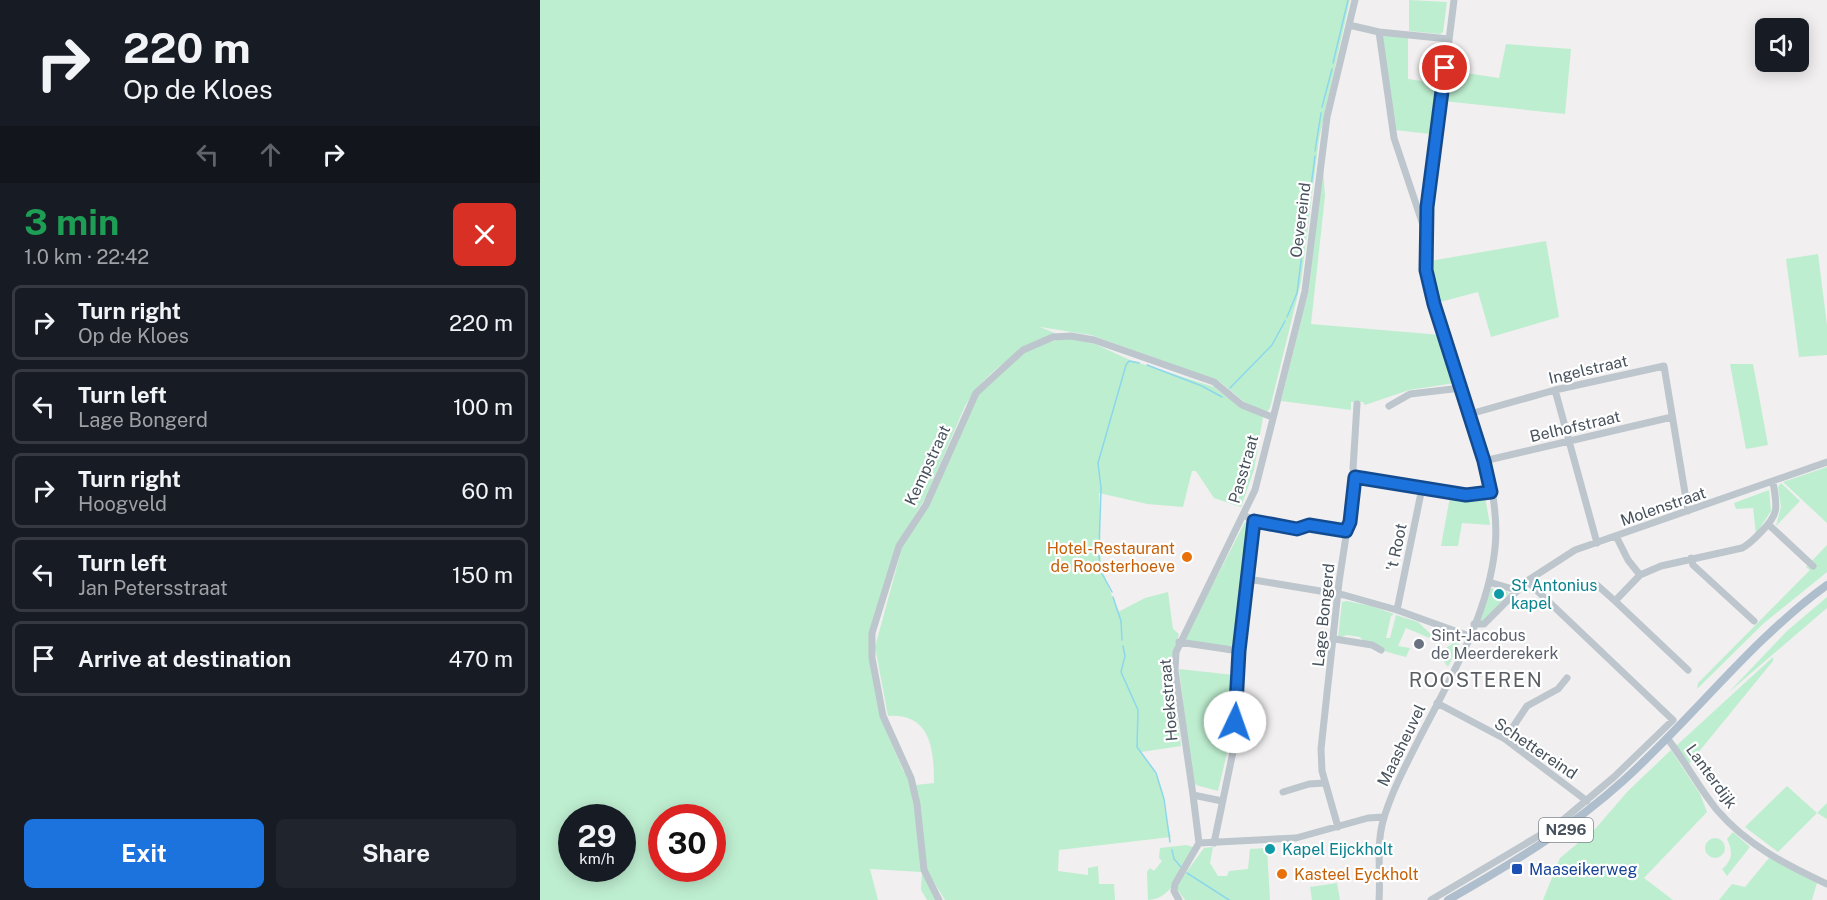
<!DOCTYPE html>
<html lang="en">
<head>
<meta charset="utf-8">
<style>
  body { margin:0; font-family:"Public Sans",sans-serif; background:#20242c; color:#f1f3f6; height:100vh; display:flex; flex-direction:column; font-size:22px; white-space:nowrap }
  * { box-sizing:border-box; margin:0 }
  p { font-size:20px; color:#9ea1a6 }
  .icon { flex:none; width:33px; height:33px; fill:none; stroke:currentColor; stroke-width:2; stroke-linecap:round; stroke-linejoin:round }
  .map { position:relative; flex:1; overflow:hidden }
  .panel { display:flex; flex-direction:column; background:#171b24; width:540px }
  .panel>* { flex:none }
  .banner { background:#171b24; color:#f1f3f6; overflow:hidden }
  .controls { position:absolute; left:1215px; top:18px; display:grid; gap:12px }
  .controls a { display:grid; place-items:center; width:54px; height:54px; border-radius:9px; background:#171b24; box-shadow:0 3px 15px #0003; font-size:30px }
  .speed { position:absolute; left:18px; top:804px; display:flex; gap:12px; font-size:30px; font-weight:700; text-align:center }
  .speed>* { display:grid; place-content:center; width:78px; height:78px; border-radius:50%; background:#171b24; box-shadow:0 3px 15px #0003; line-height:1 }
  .speed small { font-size:15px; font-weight:400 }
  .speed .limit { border:9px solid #d22; background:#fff; color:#111 }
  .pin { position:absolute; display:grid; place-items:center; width:51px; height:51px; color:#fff; margin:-26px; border:3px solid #fff; border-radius:50%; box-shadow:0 2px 6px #0007 }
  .me { position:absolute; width:66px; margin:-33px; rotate:3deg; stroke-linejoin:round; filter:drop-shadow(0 0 4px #0008) }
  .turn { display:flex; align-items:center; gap:21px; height:126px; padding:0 24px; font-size:27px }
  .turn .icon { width:78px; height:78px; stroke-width:2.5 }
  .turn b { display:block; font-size:42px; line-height:51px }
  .lanes { display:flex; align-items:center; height:57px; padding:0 24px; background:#0003; justify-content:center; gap:30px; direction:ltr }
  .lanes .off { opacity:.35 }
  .round { display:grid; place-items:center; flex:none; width:63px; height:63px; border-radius:9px; background:#20242c }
  .overview { display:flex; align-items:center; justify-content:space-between; height:102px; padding:0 24px }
  h1 { font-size:36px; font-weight:700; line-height:45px; color:#1e9e55 }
  .action { display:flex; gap:12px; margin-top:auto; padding:12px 24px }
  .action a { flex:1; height:69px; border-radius:9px; background:#1d73dd; color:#fff; font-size:24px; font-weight:700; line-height:69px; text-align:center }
  .action a+a { background:#20242c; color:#f1f3f6 }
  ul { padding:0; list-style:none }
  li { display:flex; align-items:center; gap:18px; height:75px; margin:0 12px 9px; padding:0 12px; border:3px solid #363941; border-radius:9px }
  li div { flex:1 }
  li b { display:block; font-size:22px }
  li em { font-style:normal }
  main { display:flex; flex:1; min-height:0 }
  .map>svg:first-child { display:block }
</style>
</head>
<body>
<main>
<section class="panel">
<div class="banner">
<div class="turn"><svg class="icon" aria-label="right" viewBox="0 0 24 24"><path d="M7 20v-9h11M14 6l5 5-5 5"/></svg><div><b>220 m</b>Op de Kloes</div></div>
<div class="lanes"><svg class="icon off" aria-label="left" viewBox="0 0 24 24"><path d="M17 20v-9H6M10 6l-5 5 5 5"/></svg><svg class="icon off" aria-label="ahead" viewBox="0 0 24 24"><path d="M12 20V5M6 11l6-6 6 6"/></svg><svg class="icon" aria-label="right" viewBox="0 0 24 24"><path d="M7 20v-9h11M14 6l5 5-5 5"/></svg></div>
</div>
<div class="overview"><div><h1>3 min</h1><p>1.0 km · 22:42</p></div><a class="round" style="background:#d93025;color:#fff"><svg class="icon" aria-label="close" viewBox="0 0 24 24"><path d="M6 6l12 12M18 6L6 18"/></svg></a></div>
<ul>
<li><svg class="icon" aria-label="right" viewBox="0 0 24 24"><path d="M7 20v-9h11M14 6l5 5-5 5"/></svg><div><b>Turn right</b><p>Op de Kloes</p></div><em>220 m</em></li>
<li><svg class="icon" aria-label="left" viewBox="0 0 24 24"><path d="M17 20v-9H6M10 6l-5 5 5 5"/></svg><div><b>Turn left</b><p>Lage Bongerd</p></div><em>100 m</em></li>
<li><svg class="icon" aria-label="right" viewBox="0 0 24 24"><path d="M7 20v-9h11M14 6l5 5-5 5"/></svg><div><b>Turn right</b><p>Hoogveld</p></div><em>60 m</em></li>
<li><svg class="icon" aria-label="left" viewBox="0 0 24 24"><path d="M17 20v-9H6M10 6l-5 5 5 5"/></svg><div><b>Turn left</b><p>Jan Petersstraat</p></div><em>150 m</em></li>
<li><svg class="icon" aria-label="arrive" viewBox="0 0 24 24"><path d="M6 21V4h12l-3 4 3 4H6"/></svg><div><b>Arrive at destination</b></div><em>470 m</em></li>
</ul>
<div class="action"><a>Exit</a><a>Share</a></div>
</section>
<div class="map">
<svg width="1287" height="900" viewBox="0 0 1287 900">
  <rect width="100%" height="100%" fill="#f1efef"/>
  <!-- green -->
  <path fill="#beeed0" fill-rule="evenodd" d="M0,0H810L779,139L761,282L730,408L727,412L707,404L679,381L551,335L500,327L517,334C479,350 447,369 425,406L387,495L356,547L330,632L329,659L342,721L363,770L376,785L394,783C394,750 391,713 348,716L335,647L363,544L386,508L437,394L479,355L499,344L527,338L555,344L590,360L674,387L699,406L723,417L714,470L701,507L674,498L656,471H652L643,507L607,504L559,493L561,567L578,612L605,598L628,592L633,629L639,634L631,661L641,746L601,752C629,788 620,798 631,837L519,850L518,871L548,875V868L558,866L559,884H574L575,900H405L392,879L382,873L397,900H387L381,890L382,872L330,869L338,900H0ZM32,818H82V868H32ZM122,818H172V868H122Z
    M869,0L907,2L903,32L900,34L869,31Z
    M841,33L868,36V79L896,83L890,134L855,130Z
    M966,44L1031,49L1025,114L903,101L907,70L959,78Z
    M783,166L785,196L771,324L901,335L915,383L869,390L825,405L823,402H811V410L741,401L769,289Z
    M1006,241L1019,317L951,337L938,292L900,302L890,261Z
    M1278,254L1287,325V355L1259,357L1246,259Z
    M1190,364H1213L1228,445L1206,449Z
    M1287,467V523L1243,482Z
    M1241,483L1260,501L1236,526L1241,507L1238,487Z
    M1229,490L1231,511L1216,534L1213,508L1196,509L1194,503Z
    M910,497H945L950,525L922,523L918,546H901Z
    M705,522L711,524L698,634L694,648L647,641L645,638Z
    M1287,545V572L1224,623L1157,689L1158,683L1169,672L1270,570L1266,567Z
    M951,588L959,590L956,595L959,597L964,590L969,593L941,624L939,623Z
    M1287,597V608L1189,692L1247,631Z
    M807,601L831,606L854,614L851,616L846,638H850L856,615L878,622L899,642L866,628L858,646L870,648L866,657C852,653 829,649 820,637L807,635L798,638L802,602Z
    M915,642L919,644L908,667L902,659L903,650Z
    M1233,657V661L1148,765L1136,746Z
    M639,669L694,675L690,740L678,791L656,785L653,781Z
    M1131,750L1160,794L1167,812L1104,878L1133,900H1003L1020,858L1056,828L1088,791Z
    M1247,786L1277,813L1287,803V819L1277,813L1238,852L1205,827Z
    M1193,832L1210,847L1187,876L1182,869C1193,860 1193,851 1187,839Z
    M1165 848a10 10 0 1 1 20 0a10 10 0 1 1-20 0Z
    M647,845L655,848C645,866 632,900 608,900L607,872L610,868L614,871L622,861L619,858L620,848Z
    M673,847L670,863L678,876H687L689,871L708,869L710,849L727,848L730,900H645L637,889L639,882L664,848Z
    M1229,858L1277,883L1272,900H1179L1192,884L1205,887Z
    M797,883L800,900H772L770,887Z"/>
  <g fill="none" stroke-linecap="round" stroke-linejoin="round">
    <!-- stream -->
    <path stroke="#8cd7ea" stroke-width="1.5" d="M793,63L808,0
      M782,107L792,69
      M775,151L781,113
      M768,209L775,156
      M747,317L757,293L767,214
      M607,365L662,386L682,397
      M690,388L732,345L745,321
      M559,549L561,488L558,463L586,365L589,361L599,363
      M559,555L560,570L572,592
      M573,597L581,621L582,640
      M583,646L585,656L581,672L598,710L597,747L616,773L624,799L630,842
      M632,850L634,859L641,867
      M647,873L689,900"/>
    <!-- minor -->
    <path stroke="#bdc6cd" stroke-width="7" d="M809,25L839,32L909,39
      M839,32L854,138L884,228
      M1015,390L1057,543
      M849,406L870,394L921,388
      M930,414L1015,390L1124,366L1148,511
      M944,461L1132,417
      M815,477L926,495L951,492
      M714,521L757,529L769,525L806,531
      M1229,525L1273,566
      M1076,536L1088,560L1100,575L1121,566L1202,548C1210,544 1215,538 1221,532C1240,513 1237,507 1233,482
      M1151,558L1153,565L1214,621
      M1100,575L1075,601L1148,670
      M708,579L804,595L857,610L929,636
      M949,582L976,590
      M1057,585L1075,601
      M857,610L882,488
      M934,624H944L987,581L1035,550L1287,462
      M795,639L832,645L841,650
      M639,642L699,651
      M897,703L965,739L1047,801
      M1127,738C1145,761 1159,788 1177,810C1207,845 1246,865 1287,884
      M965,739L987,706L1018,689L1027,678
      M743,792L769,784L785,783
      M682,801L653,795L635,670L636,652L715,490L765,291L787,117L815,0
      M798,827L782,771L781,749L799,582L815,477L813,469L817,404
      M659,843L756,838L828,818L844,817
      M674,843L695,742L699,651L714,527V521L704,515
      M399,900L384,870L377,804L371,778L343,716L332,658V633L359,546L386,505L436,393L483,350L513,337L531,336L554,340L674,382L702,405L732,417
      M639,900L634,891L635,884L659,843L653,795
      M839,900C841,873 836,847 843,821C851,793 864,769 877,743C908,682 948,617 955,548C964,463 901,356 887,271C881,237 888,201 893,168C900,112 907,56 914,0
      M891,900L1017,825L1074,777L1133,720L987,581"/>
    <!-- major -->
    <path stroke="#afbecd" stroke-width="8" d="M908,900C971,864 1030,829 1084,780C1153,718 1211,640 1287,585"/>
  </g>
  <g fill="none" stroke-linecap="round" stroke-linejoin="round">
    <defs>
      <path id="route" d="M695,722L699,651L714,521L757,529L769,525L806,531L810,522L815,477L926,495L951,492L944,461L894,304L886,270L887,207L905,68"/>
    </defs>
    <!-- route casing -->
    <use href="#route" stroke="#134b90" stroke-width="15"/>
    <!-- route -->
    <use href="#route" stroke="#1d73dd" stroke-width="10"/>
  </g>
  <!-- markers -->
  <g fill="#e8710a" stroke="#fff" stroke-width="2">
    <circle cx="647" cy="557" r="6"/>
    <circle cx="742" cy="874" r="6"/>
  </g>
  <g fill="#0f9aa8" stroke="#fff" stroke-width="2">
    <circle cx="959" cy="594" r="6"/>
    <circle cx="730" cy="849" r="6"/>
  </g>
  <circle fill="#6b7280" stroke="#fff" stroke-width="2" cx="879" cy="644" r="6"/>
  <rect fill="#1a4fb4" stroke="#fff" stroke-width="2" x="971" y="863" width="12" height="12" rx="3"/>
  <g text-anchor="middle" stroke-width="4.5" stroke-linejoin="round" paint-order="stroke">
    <!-- shield labels -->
    <rect fill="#fff" stroke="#7e868d" stroke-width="1.5" x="999" y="818" width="54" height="24" rx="4.5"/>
    <g font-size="15" font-weight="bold" fill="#47525c">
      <text x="1026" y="835">N296</text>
    </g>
    <!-- street labels -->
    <g font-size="16" fill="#47525c" stroke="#fff">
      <text transform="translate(760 220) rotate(-83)" y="6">Oevereind</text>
      <text transform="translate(1048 369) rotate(-13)" y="6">Ingelstraat</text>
      <text transform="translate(1035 426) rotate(-13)" y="6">Belhofstraat</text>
      <text transform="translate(387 465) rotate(-65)" y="6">Kempstraat</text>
      <text transform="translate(703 469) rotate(-74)" y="6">Passtraat</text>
      <text transform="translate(1123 506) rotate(-19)" y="6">Molenstraat</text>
      <text transform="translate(856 547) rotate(-78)" y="6">'t Root</text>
      <text transform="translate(783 615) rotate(-84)" y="6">Lage Bongerd</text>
      <text transform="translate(628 700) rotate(-95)" y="6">Hoekstraat</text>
      <text transform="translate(861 745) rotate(-64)" y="6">Maasheuvel</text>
      <text transform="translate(996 748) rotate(34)" y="6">Schettereind</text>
      <text transform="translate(1172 776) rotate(54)" y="6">Lanterdijk</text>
    </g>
    <!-- food labels -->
    <g font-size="16" fill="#c56008" stroke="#fff" text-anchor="end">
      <text x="635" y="554">Hotel-Restaurant<tspan x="635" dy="18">de Roosterhoeve</tspan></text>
      <text x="754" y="880" text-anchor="start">Kasteel Eyckholt</text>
    </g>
    <!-- culture labels -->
    <g font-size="16" fill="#0d838f" stroke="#fff" text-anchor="start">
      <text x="971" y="591">St Antonius<tspan x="971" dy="18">kapel</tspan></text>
      <text x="742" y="855">Kapel Eijckholt</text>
    </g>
    <!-- worship labels -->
    <g font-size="16" fill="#5b616d" stroke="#fff" text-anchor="start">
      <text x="891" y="641">Sint-Jacobus<tspan x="891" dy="18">de Meerderekerk</tspan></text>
    </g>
    <!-- transit labels -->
    <g font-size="16" fill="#164399" stroke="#fff" text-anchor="start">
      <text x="989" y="875">Maaseikerweg</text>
    </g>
    <!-- quarter labels -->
    <g font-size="20" letter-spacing="1.5" fill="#5b5f63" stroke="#fff">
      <text x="936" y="687">ROOSTEREN</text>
    </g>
  </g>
</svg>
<div class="controls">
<a><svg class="icon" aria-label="sound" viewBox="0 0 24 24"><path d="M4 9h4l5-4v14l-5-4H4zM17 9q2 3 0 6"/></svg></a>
</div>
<div class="speed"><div>29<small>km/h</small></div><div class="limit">30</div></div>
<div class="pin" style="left:905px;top:68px;background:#d93025"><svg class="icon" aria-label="arrive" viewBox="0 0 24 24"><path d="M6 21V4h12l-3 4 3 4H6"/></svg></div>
<svg class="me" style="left:695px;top:722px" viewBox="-20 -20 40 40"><circle r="19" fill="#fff"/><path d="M0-13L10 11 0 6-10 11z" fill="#1d73dd"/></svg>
</div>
</main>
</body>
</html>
